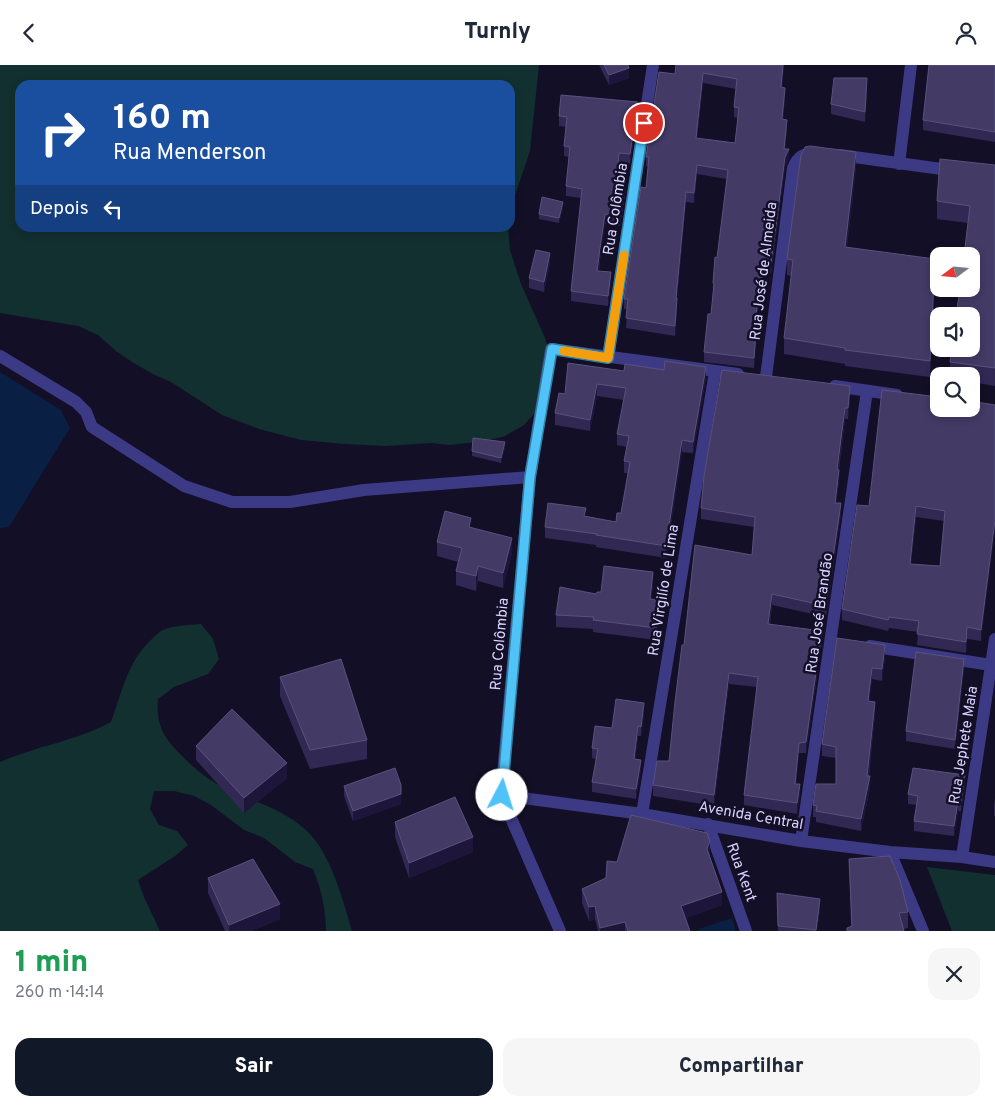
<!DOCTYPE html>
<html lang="pt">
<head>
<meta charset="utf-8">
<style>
  body { margin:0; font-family:Overpass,sans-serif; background:#f6f6f7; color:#1f2937; height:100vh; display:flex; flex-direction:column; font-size:19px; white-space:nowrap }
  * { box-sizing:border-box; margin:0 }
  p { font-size:16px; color:#747a83 }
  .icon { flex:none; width:28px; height:28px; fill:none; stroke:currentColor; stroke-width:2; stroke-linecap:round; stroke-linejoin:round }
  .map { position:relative; height:866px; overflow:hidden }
  .drawer { display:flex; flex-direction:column; background:#fff; flex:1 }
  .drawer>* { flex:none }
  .top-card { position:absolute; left:15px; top:15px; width:500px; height:152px; border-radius:15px; box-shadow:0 2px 8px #0003; background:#1a4fa0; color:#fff; overflow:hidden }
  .needle { width:32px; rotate:254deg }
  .controls { position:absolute; left:930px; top:182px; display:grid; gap:10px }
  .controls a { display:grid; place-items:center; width:50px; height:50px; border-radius:10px; background:#fff; box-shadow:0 2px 8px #0003; font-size:25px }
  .pin { position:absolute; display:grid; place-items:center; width:42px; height:42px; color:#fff; margin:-21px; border:2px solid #fff; border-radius:50%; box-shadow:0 1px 5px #0007 }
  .me { position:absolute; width:55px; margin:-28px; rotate:5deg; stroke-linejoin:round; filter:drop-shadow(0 0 4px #0008) }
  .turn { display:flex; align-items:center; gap:18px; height:105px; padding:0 15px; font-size:22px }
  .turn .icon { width:65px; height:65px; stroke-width:2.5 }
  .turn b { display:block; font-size:35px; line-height:42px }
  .then { display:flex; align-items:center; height:48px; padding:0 15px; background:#0003; gap:10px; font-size:19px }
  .round { display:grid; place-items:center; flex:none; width:52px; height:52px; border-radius:15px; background:#f6f6f7 }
  .head { display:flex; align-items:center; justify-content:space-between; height:85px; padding:0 15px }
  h1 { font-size:30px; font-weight:800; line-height:38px; color:#1e9e55 }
  .action { display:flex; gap:10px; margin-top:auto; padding:10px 15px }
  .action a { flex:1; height:58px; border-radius:15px; background:#111827; color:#fff; font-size:20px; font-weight:800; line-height:58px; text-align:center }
  .action a+a { background:#f6f6f7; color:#1f2937 }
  header { display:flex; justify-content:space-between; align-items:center; height:65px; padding:0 15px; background:#fff; font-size:22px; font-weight:800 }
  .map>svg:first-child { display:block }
</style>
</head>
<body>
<header><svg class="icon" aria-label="back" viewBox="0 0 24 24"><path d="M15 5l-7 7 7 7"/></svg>Turnly<svg class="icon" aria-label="person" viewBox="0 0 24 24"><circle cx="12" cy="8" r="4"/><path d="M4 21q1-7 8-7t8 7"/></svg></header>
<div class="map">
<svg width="995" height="866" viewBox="0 0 995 866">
  <rect width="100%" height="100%" fill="#130f26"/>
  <!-- green -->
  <path fill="#12302f" d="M0,0H539L530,86L510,145V20H20V162L508,163L510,185L521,219L545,273L550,290L536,347L524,360L505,371L486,376L450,380L431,378L386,381L345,379L301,375L259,364L222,350L171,317L153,309L132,297L116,286L98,270L78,261L0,248Z
    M201,559L213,574L219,594L208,609L174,622L158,634C156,660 163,672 182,691C195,704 209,716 227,724C255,737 285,745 307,766C331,789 343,835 352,866H326C326,844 321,824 313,804L295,797L264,773L244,765L211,740L194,731L174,726H154L150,744L159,760L177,766L188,780L175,791L138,815L144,832L160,866H0V697C37,681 75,676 111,657C122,628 127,597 151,575C155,571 159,567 163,565C175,560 189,560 201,559Z
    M927,802L995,810V866H952Z"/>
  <!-- water -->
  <path fill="#0a1f44" d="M0,307L61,345L70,363L9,462L0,463Z
    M732,853L736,866H699V864Z"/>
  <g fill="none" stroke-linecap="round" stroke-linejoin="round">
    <!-- minor -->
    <path stroke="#3d3a85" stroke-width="12" d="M840,90L956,106
      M899,99L911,0
      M0,291L76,337L86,347L92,362L184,421L232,437H290L364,425L530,412
      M608,293L653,0
      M766,312L793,103C798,91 804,88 817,88
      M835,321L897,330
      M870,581L991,600
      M501,730L642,749L801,776L890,787L962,792L995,797
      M642,749L715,307
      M708,759L746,866
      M801,776L867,326
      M890,787L923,866
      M962,792L995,574
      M560,866L501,730L530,412L551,284L738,309"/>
  </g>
  <!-- wall -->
  <path fill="#312854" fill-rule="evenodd" d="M599,0H628L629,13L609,20Z
    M784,0L782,22L785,32L783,54L787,64L785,84L789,94L785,102L771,208L764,207L761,236H760L756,255L757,265L754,303L704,297V287L711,249L713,228V218L717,193L727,114L697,109L694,138L686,137L677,233V243L675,271L626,263L627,244H624V234L646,123L648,102L646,101V92L675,9ZM703,18L736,24L734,42V52L738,53L735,78L697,73Z
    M995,0V77L923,65V55Z
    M867,23L865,57L831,49V39Z
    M638,46L630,99L619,98L617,119L625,130L620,161L605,159L601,186L599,206L611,217L608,241L571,236V226L581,133L566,131V121L569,92L564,91V81L566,62L559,61V51Z
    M995,100V321L971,317V311H950V297L968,158L937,154V136Z
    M856,103L847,182L935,209L930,312L845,301V299L784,289V273L791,211L787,210V194Z
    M563,142L559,158L539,154V149Z
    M550,198L544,227L529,223V213Z
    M624,306L706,313L693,388L682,387L666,493L596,482V480L545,473V462L586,452L616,457L621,448L628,408H624V396L627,382L617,380V369L624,335L597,331L590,366L555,360V348L565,329Z
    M850,332L848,354H845L839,405V416L836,438L841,449L826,552L772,540L770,560L822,577L806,688H799L796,719L800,730L797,749L744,740V730L757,622L729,619L714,741L653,731V720L669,696L684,580L752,490L754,462L701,454V443Z
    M994,340L981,576L967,574L966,588L917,580L918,567L889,563L888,566L842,555V544L869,441ZM916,452L944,456L940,501L911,499Z
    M505,382L501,398L472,391V386Z
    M471,462L512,488L503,523L478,516L476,526L456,520V506L458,497L437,491V477Z
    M653,520L651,534L659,547L656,575L593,567V564L556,562V550L596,529Z
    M837,573L885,592L882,616L872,614L869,636L875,649L869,711L870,723L861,766L816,757V752H813V740L836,719V693L822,691V679Z
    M964,604L955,684L906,676V666Z
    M280,612L367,675V694L310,704L280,631Z
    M644,648L641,671H638L635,694L641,704L636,734L592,727V717L596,694L592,693V683L612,663Z
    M196,681L287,713L244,748L196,695Z
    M965,720L961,746H958L954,771L914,766V756L917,740L908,739V729Z
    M344,721L401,730V739L353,756L344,731Z
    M995,732V751H994V741Z
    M395,757L473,787L409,813L395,772Z
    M710,789V791L722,840L686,853L690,866H598L595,854L589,856L582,838V824L606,813L617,797Z
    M849,794L908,847V863L904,864V866H847V863L851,861Z
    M208,813L280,854L251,866H225L208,828Z
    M777,828L820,844L817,866H778Z"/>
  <!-- shaded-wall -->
  <path fill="#1d163a" d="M783,0H784L781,32V22Z
    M629,3V13L609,20V10Z
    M703,8V18L696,83V73Z
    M867,13V23L865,57V47Z
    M785,23V32L782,64V54Z
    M638,37V46L630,99V89Z
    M787,55V64L784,93V84Z
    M789,84V94L785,102L771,208V198L785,92Z
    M856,87V103L845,198V182Z
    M619,88V98L616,129V119Z
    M697,100V109L694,138V128Z
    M625,120V130L620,161V151Z
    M686,127V137L676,243V233Z
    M563,137V142L559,158V153Z
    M605,149V159L597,216V206Z
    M550,188V198L544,227V217Z
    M935,194V209L930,312V296Z
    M764,197V207L761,236V226Z
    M611,207V217L608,241V231Z
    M760,226V236L755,265V255Z
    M677,233V243L675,271V261Z
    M757,255V265L754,303V293Z
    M706,302V313L693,388V377Z
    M597,319V331L590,366V355Z
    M850,321V332L848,354V343Z
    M845,343V354L837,415V404Z
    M682,375V387L666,493V481Z
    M505,377V382L501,398V393Z
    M839,405V416L835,448V438Z
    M841,438V449L826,552V541Z
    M916,441V452L910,510V499Z
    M995,455V466L981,576V565Z
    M512,473V488L503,523V508Z
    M478,501V516L476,526V511Z
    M653,507V520L650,546V534Z
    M772,529V540L768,570V559Z
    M659,535V547L656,575V563Z
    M967,562V574L966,588V577Z
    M822,566V577L806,688V677Z
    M885,580V592L882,616V604Z
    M964,594V604L955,684V675Z
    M872,603V614L868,648V636Z
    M729,608V619L714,741V730Z
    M875,637V649L867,722V711Z
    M644,638V648L641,671V662Z
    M638,661V671L634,703V694Z
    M799,678V688L795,730V719Z
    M641,695V704L636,734V724Z
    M287,698V713L244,748V733Z
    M965,710V720L961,746V736Z
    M870,711V723L861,766V754Z
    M800,719V730L797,749V738Z
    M401,720V739L353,756V746Z
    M958,736V746L954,771V761Z
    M473,772V787L409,813V798Z
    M710,776V789L707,798V784Z
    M722,827V840L681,855V841Z
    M820,834V844L817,866H816Z
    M280,839V854L251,866H229V860Z
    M595,841V854L589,856V842Z
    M625,857V866H600V863Z"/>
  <!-- building -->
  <path fill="#433a66" stroke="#5a527e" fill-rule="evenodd" d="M604,0H628L629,3L609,10Z
    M676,0H783L781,22L785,23L782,54L787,55L784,84H789L785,92L771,198L764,197L761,226H760L755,255H757L754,293L704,287L708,249H711L714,219L713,218L715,192L717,193L728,105L697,100L694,128L686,127L676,233H677L675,261L626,253L628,234H624L641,122L646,123L649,92H646L659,7L675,9ZM703,8L737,14L734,42L739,43L735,78L696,73Z
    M929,0H995V67L923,55Z
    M834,13H867L865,47L831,39Z
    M561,30L638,37L630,89L619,88L616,119L625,120L620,151L605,149L601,176L597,206L611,207L608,231L571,226L582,124L566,121L570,82L564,81L567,52L559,51Z
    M810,81L856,87L845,182L935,194L930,296L845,285V283L784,273L793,195L787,194L801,90L805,82Z
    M940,94L995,100V303L950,297L952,284H971V251H956L960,224H971V191H964L970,141L937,136Z
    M542,132L563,137L559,153L539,149Z
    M536,185L550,188L544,217L529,213Z
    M665,296L706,302L693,377L682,375L666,481L596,470L597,469L545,462L548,438L586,443L584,451L616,457L617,448H621L630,397L624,396L629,371L617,369L626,323L597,319L590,355L555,348L559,328L565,329L568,298L624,306L625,299L664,305Z
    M722,305L850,321L848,343H845L837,404L839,405L835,438H841L826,541L772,529L768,559L822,566L806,677L799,678L795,719H800L797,738L744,730L758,612L729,608L714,730L653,720L657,696H669L675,637L682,580H684L695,480L752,490L755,452L701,443L704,411Z
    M882,325L939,332V344H971V336L995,340V455L981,565L967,562L966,577L917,569L919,556L889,552L888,555L842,544L857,440L869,441ZM916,441L945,446L940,501L910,499Z
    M473,373L505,377L501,393L472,386Z
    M445,446L471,453L469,462L512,473L503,508L478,501L476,511L456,506L462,483L437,477Z
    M604,501L653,507L650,534L659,535L656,563L593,555L594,552L556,550L560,522L596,529L597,527H601Z
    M837,573L885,580L882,604L872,603L868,636L875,637L867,711H870L861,754L816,746L817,741L813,740L816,719H836V682L822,679Z
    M916,587L964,594L955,675L906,666Z
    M341,594L367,675L310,685L280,612Z
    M616,634L644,638L641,662L638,661L634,694L641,695L636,724L592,717L598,684L592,683L595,661L612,663Z
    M232,644L287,698L244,733L196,681Z
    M395,703L401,720V729L353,746L344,721Z
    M913,703L965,710L961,736H958L954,761L914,756L918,731L908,729Z
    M455,732L473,772L409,798L395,757Z
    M631,750L707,768L710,776L707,784L722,827L681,841L690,866H628L625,857L600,863L595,841L589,842L582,824L606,813L607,796L617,797Z
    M890,791L900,815L908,847L899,848L904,866H847V863L852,861L849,794Z
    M253,794L280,839L229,860L208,813Z
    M777,828L820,834L816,865L778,861Z"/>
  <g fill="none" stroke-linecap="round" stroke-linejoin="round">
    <defs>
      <path id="route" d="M502,730L530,412L552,284L608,293L644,58"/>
    </defs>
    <!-- route casing -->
    <use href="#route" stroke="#337fa1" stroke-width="12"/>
    <!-- route -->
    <use href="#route" stroke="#4fc3f7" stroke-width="9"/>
    <!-- slow -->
    <path stroke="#f59e0b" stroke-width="9" d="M564,286L608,293L624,190"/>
  </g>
  <g text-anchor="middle" stroke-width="5" stroke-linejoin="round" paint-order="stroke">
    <!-- street labels -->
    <g font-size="15" fill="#d9d4ff" stroke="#130f26">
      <text transform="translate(615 144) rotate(-81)" y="5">Rua Colômbia</text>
      <text transform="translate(763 206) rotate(-83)" y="5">Rua José de Almeida</text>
      <text transform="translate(663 525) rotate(-81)" y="5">Rua Virgilío de Lima</text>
      <text transform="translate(819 548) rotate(-82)" y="5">Rua José Brandão</text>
      <text transform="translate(499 579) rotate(-85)" y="5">Rua Colômbia</text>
      <text transform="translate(963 680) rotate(-81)" y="5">Rua Jephete Maia</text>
      <text transform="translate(751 750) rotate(10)" y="5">Avenida Central</text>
      <text transform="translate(742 807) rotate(70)" y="5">Rua Kent</text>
    </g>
  </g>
</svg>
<div class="controls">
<a><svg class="needle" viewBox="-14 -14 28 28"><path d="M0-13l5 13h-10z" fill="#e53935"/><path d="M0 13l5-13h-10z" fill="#747a83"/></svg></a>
<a><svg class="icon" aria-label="sound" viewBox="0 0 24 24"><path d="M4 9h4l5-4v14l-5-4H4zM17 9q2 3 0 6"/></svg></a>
<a><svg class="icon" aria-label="search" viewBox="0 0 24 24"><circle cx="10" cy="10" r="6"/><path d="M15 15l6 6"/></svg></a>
</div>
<div class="pin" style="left:644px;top:58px;background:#d93025"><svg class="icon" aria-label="arrive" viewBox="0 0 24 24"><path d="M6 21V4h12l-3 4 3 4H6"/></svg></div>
<svg class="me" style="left:502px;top:730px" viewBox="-20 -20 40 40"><circle r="19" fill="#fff"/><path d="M0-13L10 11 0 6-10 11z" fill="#4fc3f7"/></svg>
<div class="top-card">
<div class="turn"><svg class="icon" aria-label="right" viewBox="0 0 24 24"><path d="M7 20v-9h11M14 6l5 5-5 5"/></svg><div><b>160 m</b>Rua Menderson</div></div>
<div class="then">Depois<svg class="icon" aria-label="left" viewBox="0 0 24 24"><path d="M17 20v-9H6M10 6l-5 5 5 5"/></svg></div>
</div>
</div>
<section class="drawer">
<div class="head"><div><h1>1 min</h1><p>260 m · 14:14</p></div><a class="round"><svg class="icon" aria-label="close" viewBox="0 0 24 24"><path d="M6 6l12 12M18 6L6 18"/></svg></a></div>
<div class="action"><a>Sair</a><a>Compartilhar</a></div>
</section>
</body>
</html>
